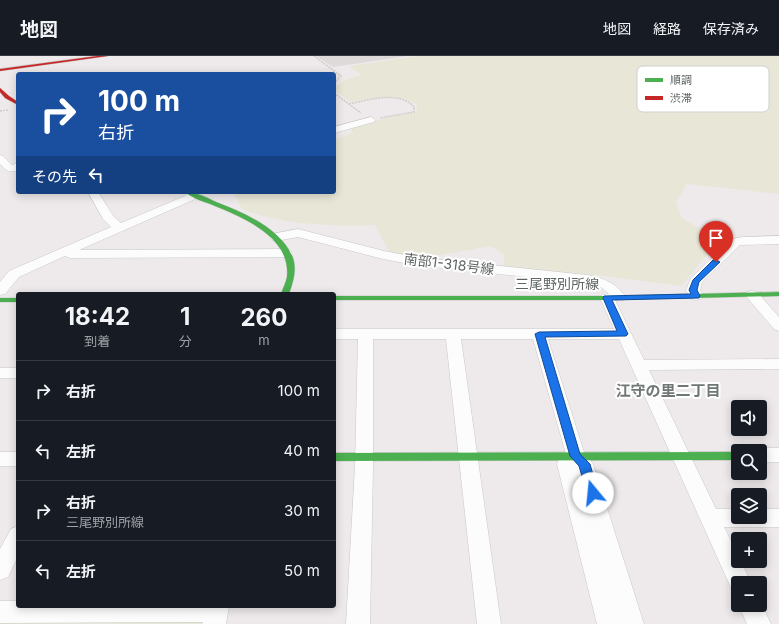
<!DOCTYPE html>
<html lang="ja">
<head>
<meta charset="utf-8">
<style>
  body { margin:0; font-family:Inter,"Noto Sans JP",sans-serif; background:#20242c; color:#f1f3f6; height:100vh; display:flex; flex-direction:column; font-size:15px; white-space:nowrap }
  * { box-sizing:border-box; margin:0 }
  p { font-size:13px; color:#9ea1a6 }
  .icon { flex:none; width:22px; height:22px; fill:none; stroke:currentColor; stroke-width:2; stroke-linecap:round; stroke-linejoin:round }
  .map { position:relative; flex:1; overflow:hidden }
  .panel { position:absolute; left:16px; top:236px; width:320px; height:316px; display:flex; flex-direction:column; background:#171b24; border-radius:4px; box-shadow:0 2px 10px #0003 }
  .panel>* { flex:none }
  .guide { position:absolute; left:16px; top:16px; width:320px; height:122px; border-radius:4px; box-shadow:0 2px 10px #0003; background:#1a4fa0; color:#fff; overflow:hidden }
  .controls { position:absolute; left:731px; top:344px; display:grid; gap:8px }
  .controls a { display:grid; place-items:center; width:36px; height:36px; border-radius:4px; background:#171b24; box-shadow:0 2px 10px #0003; font-size:20px }
  .pin { position:absolute; display:grid; place-items:center; width:34px; height:34px; color:#fff; margin:-41px -17px; border-radius:50% 50% 50% 0; rotate:-45deg; box-shadow:0 0 4px #0007 }
  .pin .icon { rotate:45deg }
  .me { position:absolute; width:44px; margin:-22px; rotate:343deg; stroke-linejoin:round; filter:drop-shadow(0 0 3px #0008) }
  .turn { display:flex; align-items:center; gap:14px; height:84px; padding:0 16px; font-size:18px }
  .turn .icon { width:52px; height:52px; stroke-width:2.5 }
  .turn b { display:block; font-size:28px; line-height:34px }
  .then { display:flex; align-items:center; height:38px; padding:0 16px; background:#0003; gap:8px; font-size:15px }
  .eta { display:flex; justify-content:space-evenly; align-items:center; height:68px; text-align:center }
  .eta b { font-size:24px; font-weight:700; line-height:28px }
  ul { padding:0; list-style:none }
  li { display:flex; align-items:center; gap:12px; height:60px; padding:0 16px; border-top:1px solid #363941 }
  li div { flex:1 }
  li b { display:block; font-size:15px }
  li em { font-style:normal }
  header { display:flex; align-items:center; gap:24px; box-sizing:border-box; height:56px; padding:0 20px; background:#171b24; border-bottom:1px solid #363941 }
  header strong { font-size:19px }
  nav { display:flex; gap:22px; margin-inline-start:auto; font-size:14px }
  .map>svg:first-child { display:block }
</style>
</head>
<body>
<header>
<strong>地図</strong>
<nav><a>地図</a><a>経路</a><a>保存済み</a></nav>
</header>
<div class="map">
<svg width="779" height="568" viewBox="0 0 779 568">
  <rect width="100%" height="100%" fill="#eeeaeb"/>
  <!-- education -->
  <path fill="#dfdada" d="M316,0H408L333,11Z"/>
  <!-- green -->
  <path fill="#e8e6d7" d="M418,0H779V138L687,128L676,146L682,162L720,184L681,230L604,220L504,211V198L491,190L424,202L389,196L375,169C334,171 281,169 242,153L233,136H334V84L352,77L351,70L390,61L417,56L416,48C396,36 373,42 351,46L334,34V32L345,24L361,19L349,10Z
    M199,560L204,568H0V562Z"/>
  <g fill="none" stroke-linecap="round" stroke-linejoin="round">
    <defs>
      <path id="street" d="M371,61L375,64L374,66L334,77V71Z
        M0,99L3,100L12,109L18,107V114C9,118 6,114 0,108Z
        M88,136H98L114,161L121,167L185,140L189,136H201L193,144L79,194L286,193L290,194L292,197L290,200L286,201L70,202L65,200L19,221L5,238L0,239V226L9,215L111,171L103,163Z
        M298,173L384,195L415,201L587,219C604,222 616,227 626,241L624,244H615L644,304L779,303V313L649,314L716,453H738V461H760V453H779V471H724L738,499V505H741L751,527H738V537L732,534L619,283H548L584,396L593,408L644,568H597L557,408L559,403L566,398L533,283H461L501,568H477L446,283H373V410L370,568H346L355,410L358,283H334V273H614L600,242L602,239L609,238L601,231L593,228L415,209L383,203L298,181L276,185L272,184L270,181L272,178Z
        M779,180V188L740,189L702,226L700,234L703,240L701,243L696,244L691,243L686,234L691,222L732,183L743,181Z
        M752,235L757,236L779,261V275L774,273L745,239L747,236Z
        M0,312H18V322H0Z
        M760,392H779V406H760V395H753Z
        M0,396H18V410H0Z
        M18,470V500L8,521L0,524V493L11,473Z
        M0,545H18V550H229L226,568H202L203,566L0,567Z
        M760,545L771,568H747L739,549H760Z"/>
      <path id="fast" d="M185,136C196,136 206,141 216,146C244,157 281,172 293,202C297,215 293,226 289,238H281C283,232 286,226 287,221C291,182 245,162 215,150C206,146 193,143 185,136Z
        M779,236V240L607,244H334V240H607Z
        M0,242H18V246H0Z
        M738,396V404L334,405V397Z"/>
      <path id="jam" d="M97,0H108L0,15V13Z
        M0,32L9,40L18,46V49L5,42L0,36Z"/>
    </defs>
    <!-- street casing -->
    <use href="#street" stroke="#c9c8c8" stroke-width="1"/>
    <!-- fast casing -->
    <use href="#fast" stroke="#c9c8c8" stroke-width="1"/>
    <!-- jam casing -->
    <use href="#jam" stroke="#c9c8c8" stroke-width="1"/>
    <!-- path -->
    <path stroke="#cccdc9" stroke-width="1.5" stroke-dasharray="2 1" stroke-linecap="butt" d="M314,0L341,20L334,27
      M334,37L361,57
      M349,48C368,44 399,34 414,51V56L380,62
      M0,55L8,54"/>
    <!-- street -->
    <use href="#street" fill="#fcfcfc" fill-rule="evenodd"/>
    <!-- fast -->
    <use href="#fast" fill="#4caf50" fill-rule="evenodd"/>
    <!-- jam -->
    <use href="#jam" fill="#c62828" fill-rule="evenodd"/>
  </g>
  <!-- route -->
  <path fill="#1a73e8" stroke="#114b97" d="M713,204H716L720,206L699,226L697,234L700,240L699,242L612,244L628,278L626,280L545,281L580,398L590,408L598,437L597,441L593,442L588,441L579,410L570,400L535,278L539,276L617,275L603,242L604,240L691,238L689,234L693,224Z"/>
  <g text-anchor="middle" stroke-width="4" stroke-linejoin="round" paint-order="stroke">
    <!-- street labels -->
    <g font-size="14" fill="#5f6663" stroke="#fff">
      <text transform="translate(449 208) rotate(7)" y="5">南部1-318号線</text>
      <text x="557" y="233">三尾野別所線</text>
    </g>
    <!-- neighbourhood labels -->
    <g font-size="15" font-weight="bold" fill="#707874" stroke="#fff">
      <text x="668" y="340">江守の里二丁目</text>
    </g>
  </g>
  <!-- legend -->
  <rect x="637" y="10" width="132" height="46" rx="6" fill="#fff" stroke="#cfd1d0" stroke-width="1"/>
  <rect x="645" y="22" width="18" height="4" fill="#4caf50"/>
  <rect x="645" y="40" width="18" height="4" fill="#c62828"/>
  <g font-size="11" fill="#5f6663">
    <text x="670" y="28">順調</text>
    <text x="670" y="46">渋滞</text>
  </g>
</svg>
<div class="controls">
<a><svg class="icon" aria-label="sound" viewBox="0 0 24 24"><path d="M4 9h4l5-4v14l-5-4H4zM17 9q2 3 0 6"/></svg></a>
<a><svg class="icon" aria-label="search" viewBox="0 0 24 24"><circle cx="10" cy="10" r="6"/><path d="M15 15l6 6"/></svg></a>
<a><svg class="icon" aria-label="layers" viewBox="0 0 24 24"><path d="M12 4l9 5-9 5-9-5zM3 14l9 5 9-5"/></svg></a>
<a>+</a>
<a>−</a>
</div>
<div class="pin" style="left:716px;top:206px;background:#d93025"><svg class="icon" aria-label="arrive" viewBox="0 0 24 24"><path d="M6 21V4h12l-3 4 3 4H6"/></svg></div>
<svg class="me" style="left:593px;top:437px" viewBox="-20 -20 40 40"><circle r="19" fill="#fff"/><path d="M0-13L10 11 0 6-10 11z" fill="#1a73e8"/></svg>
<div class="guide">
<div class="turn"><svg class="icon" aria-label="right" viewBox="0 0 24 24"><path d="M7 20v-9h11M14 6l5 5-5 5"/></svg><div><b>100 m</b>右折</div></div>
<div class="then">その先<svg class="icon" aria-label="left" viewBox="0 0 24 24"><path d="M17 20v-9H6M10 6l-5 5 5 5"/></svg></div>
</div>
<section class="panel">
<div class="eta">
<div><b>18:42</b><p>到着</p></div>
<div><b>1</b><p>分</p></div>
<div><b>260</b><p>m</p></div>
</div>
<ul>
<li><svg class="icon" aria-label="right" viewBox="0 0 24 24"><path d="M7 20v-9h11M14 6l5 5-5 5"/></svg><div><b>右折</b></div><em>100 m</em></li>
<li><svg class="icon" aria-label="left" viewBox="0 0 24 24"><path d="M17 20v-9H6M10 6l-5 5 5 5"/></svg><div><b>左折</b></div><em>40 m</em></li>
<li><svg class="icon" aria-label="right" viewBox="0 0 24 24"><path d="M7 20v-9h11M14 6l5 5-5 5"/></svg><div><b>右折</b><p>三尾野別所線</p></div><em>30 m</em></li>
<li><svg class="icon" aria-label="left" viewBox="0 0 24 24"><path d="M17 20v-9H6M10 6l-5 5 5 5"/></svg><div><b>左折</b></div><em>50 m</em></li>
</ul>
</section>
</div>
</body>
</html>
